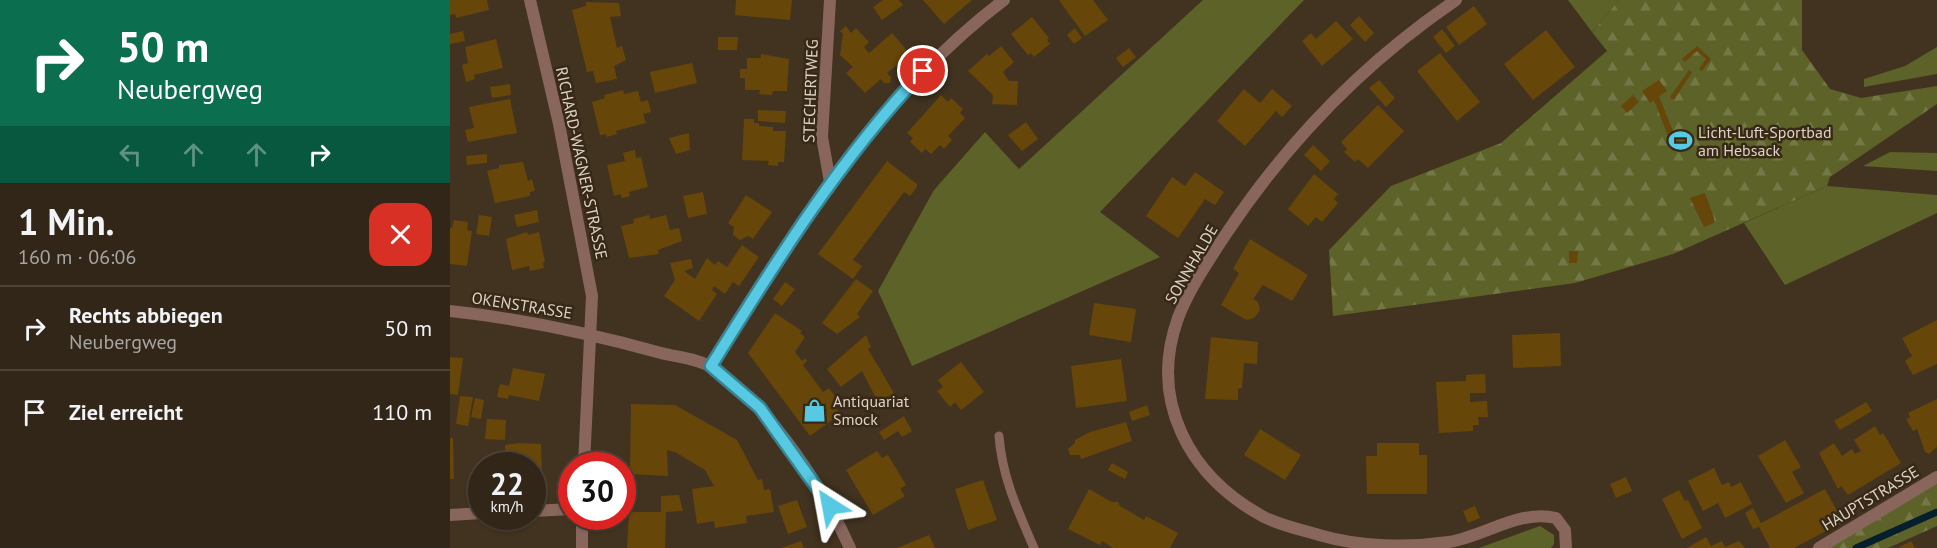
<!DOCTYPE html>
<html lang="de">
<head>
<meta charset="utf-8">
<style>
  body { margin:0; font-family:"PT Sans",sans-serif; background:#3a2e21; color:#f1f3f6; height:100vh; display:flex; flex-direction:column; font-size:22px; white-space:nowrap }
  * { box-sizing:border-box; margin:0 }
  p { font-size:20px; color:#a8a5a2 }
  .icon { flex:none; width:33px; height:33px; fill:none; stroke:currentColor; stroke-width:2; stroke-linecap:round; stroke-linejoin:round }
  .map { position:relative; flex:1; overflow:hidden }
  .side { display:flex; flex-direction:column; background:#322618; width:450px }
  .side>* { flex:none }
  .guide { background:#0b6e4f; color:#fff; overflow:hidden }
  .speed { position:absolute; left:18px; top:452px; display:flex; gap:12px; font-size:30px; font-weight:700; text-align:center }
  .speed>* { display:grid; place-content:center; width:78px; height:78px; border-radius:50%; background:#322618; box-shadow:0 2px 4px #0004,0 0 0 2px #4d4337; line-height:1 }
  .speed small { font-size:15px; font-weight:400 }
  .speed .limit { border:9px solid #d22; background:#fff; color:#111 }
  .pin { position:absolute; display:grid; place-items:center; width:51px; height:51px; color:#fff; margin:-26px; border:3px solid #fff; border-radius:50%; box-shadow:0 2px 6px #0007 }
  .me { position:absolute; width:66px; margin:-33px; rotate:326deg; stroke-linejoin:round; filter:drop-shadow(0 0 4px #0008) }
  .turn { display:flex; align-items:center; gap:21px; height:126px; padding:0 18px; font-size:27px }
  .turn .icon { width:78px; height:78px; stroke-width:2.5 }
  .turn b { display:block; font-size:42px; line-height:51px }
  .lanes { display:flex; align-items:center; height:57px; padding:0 18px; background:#0003; justify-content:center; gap:30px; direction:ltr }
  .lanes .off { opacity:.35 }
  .round { display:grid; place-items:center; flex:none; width:63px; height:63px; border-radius:18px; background:#3a2e21 }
  .headline { display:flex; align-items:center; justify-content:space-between; height:102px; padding:0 18px }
  h1 { font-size:36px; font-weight:700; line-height:45px }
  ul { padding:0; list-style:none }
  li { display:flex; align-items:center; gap:18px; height:84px; padding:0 18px; border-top:2px solid #4d4337 }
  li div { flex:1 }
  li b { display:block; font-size:22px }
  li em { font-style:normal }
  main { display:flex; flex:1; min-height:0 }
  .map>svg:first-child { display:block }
</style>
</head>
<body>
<main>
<section class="side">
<div class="guide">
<div class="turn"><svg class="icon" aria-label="right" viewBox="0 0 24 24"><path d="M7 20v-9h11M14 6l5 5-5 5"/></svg><div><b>50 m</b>Neubergweg</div></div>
<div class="lanes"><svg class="icon off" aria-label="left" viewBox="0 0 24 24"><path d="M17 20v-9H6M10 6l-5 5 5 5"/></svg><svg class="icon off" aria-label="ahead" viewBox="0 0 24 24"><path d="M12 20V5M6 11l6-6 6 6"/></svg><svg class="icon off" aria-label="ahead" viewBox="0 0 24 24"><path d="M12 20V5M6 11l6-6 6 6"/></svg><svg class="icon" aria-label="right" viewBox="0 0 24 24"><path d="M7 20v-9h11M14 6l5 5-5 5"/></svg></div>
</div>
<div class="headline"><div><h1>1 Min.</h1><p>160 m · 06:06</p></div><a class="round" style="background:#d93025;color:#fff"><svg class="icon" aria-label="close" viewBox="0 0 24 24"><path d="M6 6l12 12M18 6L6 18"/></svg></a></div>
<ul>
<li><svg class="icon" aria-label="right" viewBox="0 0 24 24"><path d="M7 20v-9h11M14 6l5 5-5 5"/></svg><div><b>Rechts abbiegen</b><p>Neubergweg</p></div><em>50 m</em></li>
<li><svg class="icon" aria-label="arrive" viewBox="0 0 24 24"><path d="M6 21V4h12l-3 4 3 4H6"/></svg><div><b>Ziel erreicht</b></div><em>110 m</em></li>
</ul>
</section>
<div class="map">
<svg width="1487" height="548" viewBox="0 0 1487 548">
  <defs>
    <pattern id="forest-firs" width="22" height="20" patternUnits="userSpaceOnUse" patternTransform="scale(1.5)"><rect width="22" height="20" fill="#5c6228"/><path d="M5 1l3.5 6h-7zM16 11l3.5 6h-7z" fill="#737846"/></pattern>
  </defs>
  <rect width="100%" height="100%" fill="#423320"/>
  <!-- grass -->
  <path fill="#5c6228" d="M753,0H854L650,212L710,257L462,366L428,291L484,190L535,132L569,169Z
    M1118,0H1169L1142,32Z
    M1487,47V74L1414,87V79L1455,66Z
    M1440,152L1487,153V171L1413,166Z
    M1377,186L1487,195V213L1335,285L1294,223Z
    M1090,526L1104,535V544L1101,548H1029Z"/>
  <!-- forest -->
  <path fill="url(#forest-firs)" d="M1169,0H1352V50L1380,89L1411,98L1487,86V104L1380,177L1377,186L1223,254L1125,283L883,316L879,250L941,186L1051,143L1157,51L1142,32Z
    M1487,480V526L1438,548H1375Z"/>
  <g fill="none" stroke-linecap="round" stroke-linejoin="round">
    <!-- stream -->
    <path stroke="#061f2d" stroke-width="7" d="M1406,548L1487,512"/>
  </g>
  <!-- building -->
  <path fill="#664609" d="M0,0H37L39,10L6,18L5,14L0,15Z
    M286,0H342L340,20L285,15Z
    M433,0H449L453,5L432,20L423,7Z
    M473,0H522L494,24Z
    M609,0H643L658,20L635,36Z
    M136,2L169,3L171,16L160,17L167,48L172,46L176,60L164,66L167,79L146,83L143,71L137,72L122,10L136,6Z
    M1024,6L1037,24L1009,45L996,27Z
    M909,16L924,33L915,42L900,25Z
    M582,17L599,38L597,40L600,44L584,57L581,53L578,55L561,34Z
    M886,21L903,39L872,66L852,41L861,33L866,39Z
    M396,26L401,33L406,28L419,42L414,47L419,53L442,33L460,54L437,73L441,77L440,83H434L431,79L415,93L396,73L403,67L390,55L393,34L390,31Z
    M625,28L632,38L624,44L617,35Z
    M992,29L1005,46L996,53L983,37Z
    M1096,30L1125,67L1083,100L1054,64Z
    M13,31L15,41L0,44V34Z
    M268,37H288L287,50H268Z
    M46,39L53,68L24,75L25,79L16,82L12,65L18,63L15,47Z
    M551,46L564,62L553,72L559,81H568L567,105L542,104L543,95L518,71L537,54L539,56Z
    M1247,46L1261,59L1252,71L1249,69L1256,59L1247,51L1235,62L1232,59Z
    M679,48L686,57L673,67L666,58Z
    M990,53L1030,102L1007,121L967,71Z
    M311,54L339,59L337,91H323L322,95L309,94L310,90H295V78H290V69H297V58H311Z
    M242,63L247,83L205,93L200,72Z
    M1239,70L1242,72L1224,100L1220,97Z
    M929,80L945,98L936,107L919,88Z
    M1209,80L1217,91L1209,96L1224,134L1218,136L1204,100L1200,103L1192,91Z
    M60,84L61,95L42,98L40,87Z
    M794,89L810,103L822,89L842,106L832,117L826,111L795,146L767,121Z
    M173,90L174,94L188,91L191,102L198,100L201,112L193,114L196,123L166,131L167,134L157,137L156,134L150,135L142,102L155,98L154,95Z
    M491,95L498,102L501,98L513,109L510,113L515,118L498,136L502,140L494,149L490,145L481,154L475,149L472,153L460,142L463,138L457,133Z
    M1183,95L1189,102L1177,113L1171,106Z
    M60,99L67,133L18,142L15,130L24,128L19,107Z
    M928,105L954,131L918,168L908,159L905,162L894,152L897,149L891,142Z
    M308,110L336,111L335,123L308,121Z
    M294,119H304V123H309V126L323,127V131H336L334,162H328V166L318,165L319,161L292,160Z
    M576,122L588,139L572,151L558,135Z
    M239,133L240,150L226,154L219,138Z
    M863,145L880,161L871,171L854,155Z
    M185,150L186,158L191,157L198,187L179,192L180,196L172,198L170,194L164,196L157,165L175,161L173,153Z
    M37,154V163L17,165L16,156Z
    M437,161L467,184V187L460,196L454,192L403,260L412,266L403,279L368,254Z
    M73,162L78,181L82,179L85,191L80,192V196L45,203L37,171L49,168V165Z
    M745,172L774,192L765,205L755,199L728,238L696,216L722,177L735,186Z
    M864,174L888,194L884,199L888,203L872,222L866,217L858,226L838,209Z
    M253,192L257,214L238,218L233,196Z
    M1255,193L1264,218V223L1254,227L1240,198Z
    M296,195L322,212L303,239L298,236L290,240L283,235L284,227L278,223Z
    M87,210L89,222L67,227L64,215Z
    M29,215L42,217L39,236L26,234Z
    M199,215L200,219L216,215L220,230L229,228L232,241L208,250L209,254L179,258L171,226L184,223L183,219Z
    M4,220L18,222L17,230L22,231L17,266L0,264V228H2Z
    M77,232L78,235L89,232L95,262L93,263L94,268L80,271L79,266L62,270L56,239Z
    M800,239L858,275L842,301L813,285L803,299L808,302L810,310L804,318L796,320L771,305L789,273L783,269Z
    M292,245L309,257L289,286L283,282L275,294L264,286L262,290L267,294L249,321L214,296L225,280L220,263L241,259L243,268L234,271L245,279L257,258L265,265L268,261L277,267Z
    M1119,251H1128L1127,263H1119Z
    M406,279L423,291L407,314L410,317L387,334L372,323Z
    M335,282L345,289L332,306L323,299Z
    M644,303L686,309L681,342L639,335Z
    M325,313L352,331L350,333L355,337L345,352L352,361L355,358L357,361L353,365L373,392L379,388L390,403L385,407L390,414L360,436L298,353Z
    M1487,320V364L1463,375L1455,361L1462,356L1452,338Z
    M1110,333L1111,366L1063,368L1062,335Z
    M416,335L421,347L418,349L444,393L429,404L412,371L391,387L377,369Z
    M761,337L808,342L807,364L794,363L792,388L788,389V400L755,399Z
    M0,357L13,358L8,395L0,394Z
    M671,359L677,401L626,408L621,366Z
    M511,362L534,392L511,410L505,402L500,407L487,391L493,387L488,380Z
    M63,368L95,374L89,401L59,395L58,399L47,397L50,384L59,386Z
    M1035,374L1036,393H1020V402L1037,401L1038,417H1028L1029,425H1023V431L989,433L986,382L1016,381V375Z
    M10,396L23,397L18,426L6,424Z
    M25,398L34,400L31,419L21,417Z
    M1487,399V447L1479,454L1475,452L1467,429L1463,431L1456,419L1460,417L1458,413Z
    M1416,402L1422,411L1390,430L1384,421Z
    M181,404L225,405L287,440L308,480L312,479L314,490L320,489L324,512L296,516L297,523L265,528L264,521L247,524L242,489L264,486L255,470L225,452L217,450L218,476L180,474Z
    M697,405L700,415L682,421L679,412Z
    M454,416L462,431L452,437L448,431L434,440L429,432Z
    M37,419L56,420L55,440L35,439Z
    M676,422L682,441L631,459L630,455H620L618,449L625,443V440L640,432Z
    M1425,426L1430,435L1433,433L1451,463L1398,495L1391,486L1388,489L1369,453L1384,443L1392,456L1402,449L1405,454L1411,451L1404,440Z
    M810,429L851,455L835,480L794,455Z
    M0,438H3L4,479H0Z
    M1335,440L1351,467L1342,472L1354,493L1336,503L1308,456Z
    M69,443L91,444L92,475H82V465H56L55,445Z
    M927,443H969V455H977V494H917L916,456H927Z
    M427,451L432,458L438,455L456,485L450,489L455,496L423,515L396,470Z
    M662,463L678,472L675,479L658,470Z
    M1264,468L1272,485L1279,482L1281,487L1291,482L1302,504L1275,518L1268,503L1253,511L1238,481Z
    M1176,477L1182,491L1166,498L1160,484Z
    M533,480L547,520L518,530L505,489Z
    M639,489L662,502H668L670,506L694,520L696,516L728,533L720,548H663L652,541L650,545L618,529Z
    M1375,489L1393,522L1344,548H1320L1309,527L1303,529L1295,513L1303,508L1311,523Z
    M1229,490L1235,501L1238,500L1252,528L1232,539L1212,499Z
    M229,495L233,511L216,512L215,548H177L179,512H211V496Z
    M347,500L357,527L338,534L328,506Z
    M1025,506L1030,518L1018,523L1013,511Z
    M479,535L485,548H447Z
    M1256,537L1261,546L1272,541L1275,547L1289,541L1295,548H1237Z
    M351,541L354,548H331Z
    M1461,541L1465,548H1448Z"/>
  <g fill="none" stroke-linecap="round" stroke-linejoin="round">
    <!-- lane -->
    <path stroke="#88665c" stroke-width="9" d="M549,436C552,477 568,511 584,548"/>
    <!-- street -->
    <path stroke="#88665c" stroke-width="12" d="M80,0L109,124L142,296L134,465
      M380,0L372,137L380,182
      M1006,0C915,62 837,142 776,234C759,260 739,289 728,318C698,402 740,477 814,517C830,525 852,530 869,535C910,547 958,548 999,542C1035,536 1070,509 1106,518L1115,530L1116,548
      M0,311C74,319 139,333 211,353C226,357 250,359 263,368C321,408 371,484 400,548
      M261,366C344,233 427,96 554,0
      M82,511L122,509
      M0,515L32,513
      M132,548V516
      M1369,548L1487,477"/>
  </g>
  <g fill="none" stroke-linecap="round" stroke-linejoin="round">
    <defs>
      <path id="route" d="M380,506L310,408L261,366C325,263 389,160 473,71"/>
    </defs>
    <!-- route casing -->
    <use href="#route" stroke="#398393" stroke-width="15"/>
    <!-- route -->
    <use href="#route" stroke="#57c9e2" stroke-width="10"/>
  </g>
  <!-- icons -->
  <defs>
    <symbol id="stadium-bare" viewBox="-9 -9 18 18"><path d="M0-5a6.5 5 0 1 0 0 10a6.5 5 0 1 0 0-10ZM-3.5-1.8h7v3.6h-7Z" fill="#57c9e2" stroke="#382916" stroke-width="2.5" paint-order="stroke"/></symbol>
    <symbol id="shop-bare" viewBox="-9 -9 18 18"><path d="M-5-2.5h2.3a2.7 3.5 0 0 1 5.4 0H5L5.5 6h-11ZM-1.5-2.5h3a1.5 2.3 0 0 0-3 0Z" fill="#57c9e2" stroke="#382916" stroke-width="2.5" paint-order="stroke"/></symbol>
  </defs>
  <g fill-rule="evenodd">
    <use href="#stadium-bare" x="1214" y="124" width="33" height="33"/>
    <use href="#shop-bare" x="348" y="394" width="33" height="33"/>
  </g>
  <g text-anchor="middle" stroke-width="5" stroke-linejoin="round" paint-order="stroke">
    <!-- street labels -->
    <g font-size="16" fill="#ddd3c8" stroke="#382916">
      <text transform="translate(360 91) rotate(-88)" y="6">STECHERTWEG</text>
      <text transform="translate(132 163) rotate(78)" y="6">RICHARD-WAGNER-STRASSE</text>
      <text transform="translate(741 264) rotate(-60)" y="6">SONNHALDE</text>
      <text transform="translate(72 305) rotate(9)" y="6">OKENSTRASSE</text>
      <text transform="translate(1420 498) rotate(-31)" y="6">HAUPTSTRASSE</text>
    </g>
    <!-- poi labels -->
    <g font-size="16" fill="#ddd3c8" stroke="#382916" text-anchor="start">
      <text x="1248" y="138">Licht-Luft-Sportbad<tspan x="1248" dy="18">am Hebsack</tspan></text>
      <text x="383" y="407">Antiquariat<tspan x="383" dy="18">Smock</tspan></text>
    </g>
  </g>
</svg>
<div class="speed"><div>22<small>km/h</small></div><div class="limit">30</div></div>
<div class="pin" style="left:473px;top:71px;background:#d93025"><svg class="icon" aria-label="arrive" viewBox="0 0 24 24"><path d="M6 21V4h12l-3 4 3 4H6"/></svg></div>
<svg class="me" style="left:380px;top:506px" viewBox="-20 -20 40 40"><path d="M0-17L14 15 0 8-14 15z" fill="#57c9e2" stroke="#fff" stroke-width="4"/></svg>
</div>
</main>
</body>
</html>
